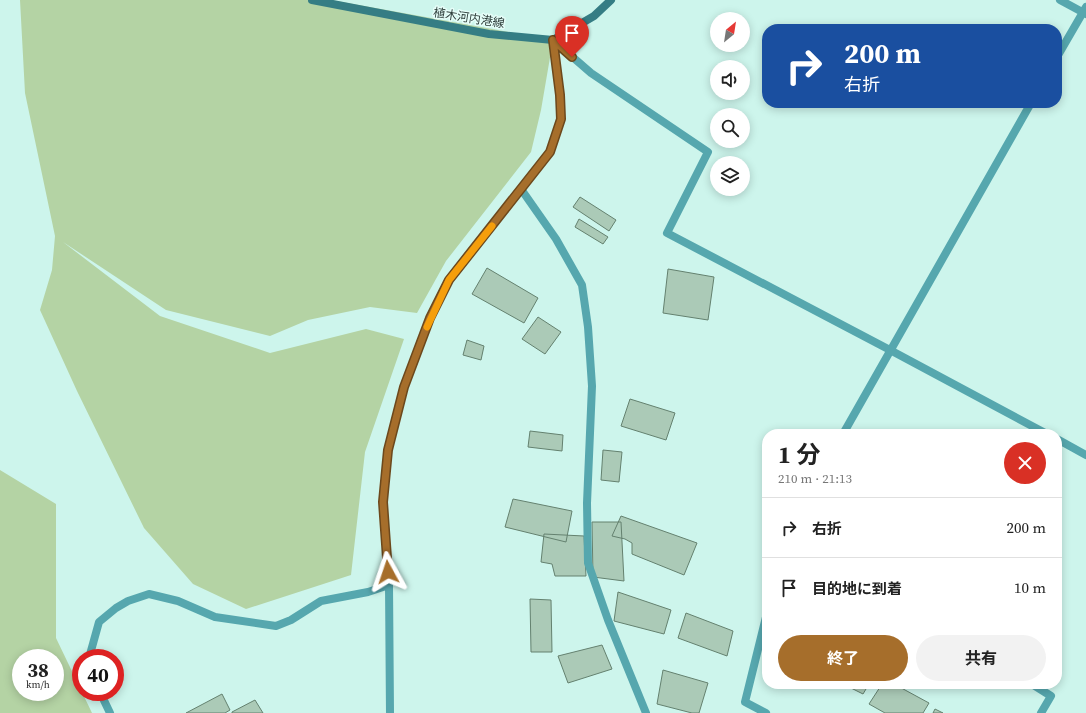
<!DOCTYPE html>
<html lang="ja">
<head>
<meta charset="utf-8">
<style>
  body { margin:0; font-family:"Source Serif 4","Noto Sans JP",serif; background:#f2f2f2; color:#222; height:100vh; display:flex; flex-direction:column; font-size:15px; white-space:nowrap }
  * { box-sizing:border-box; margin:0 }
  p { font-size:13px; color:#767676 }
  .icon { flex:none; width:22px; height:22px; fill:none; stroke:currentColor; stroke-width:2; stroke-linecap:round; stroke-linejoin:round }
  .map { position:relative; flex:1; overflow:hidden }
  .side { position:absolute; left:762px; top:429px; width:300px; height:260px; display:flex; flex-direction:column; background:#fff; border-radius:16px; box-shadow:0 2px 10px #0003 }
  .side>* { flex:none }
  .hud { position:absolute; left:762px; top:24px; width:300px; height:84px; border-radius:16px; box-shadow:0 2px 10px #0003; background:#1a4fa0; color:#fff; overflow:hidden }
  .needle { width:26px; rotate:30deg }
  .controls { position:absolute; left:710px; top:12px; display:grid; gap:8px }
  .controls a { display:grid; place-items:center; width:40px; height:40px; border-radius:50%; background:#fff; box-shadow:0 2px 10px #0003; font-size:20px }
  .speed { position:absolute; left:12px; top:649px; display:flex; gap:8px; font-size:20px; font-weight:700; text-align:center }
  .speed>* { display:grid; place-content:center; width:52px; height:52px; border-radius:50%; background:#fff; box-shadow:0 2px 10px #0003; line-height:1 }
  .speed small { font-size:10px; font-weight:400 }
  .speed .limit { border:6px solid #d22; background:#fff; color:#111 }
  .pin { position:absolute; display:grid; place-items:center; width:34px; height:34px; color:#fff; margin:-41px -17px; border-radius:50% 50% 50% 0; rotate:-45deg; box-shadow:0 0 4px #0007 }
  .pin .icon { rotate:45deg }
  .me { position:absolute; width:44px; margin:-22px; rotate:355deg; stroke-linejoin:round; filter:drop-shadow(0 0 3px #0008) }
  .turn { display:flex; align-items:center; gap:14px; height:84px; padding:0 16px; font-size:18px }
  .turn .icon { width:52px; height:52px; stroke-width:2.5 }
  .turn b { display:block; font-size:28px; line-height:34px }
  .round { display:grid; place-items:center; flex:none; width:42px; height:42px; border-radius:21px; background:#f2f2f2 }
  .headline { display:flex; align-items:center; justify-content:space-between; height:68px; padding:0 16px }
  h1 { font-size:24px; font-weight:700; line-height:30px }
  .primary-button { display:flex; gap:8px; margin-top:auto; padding:8px 16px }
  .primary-button a { flex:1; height:46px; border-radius:24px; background:#a66e2b; color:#fff; font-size:16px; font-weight:700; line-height:46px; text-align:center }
  .primary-button a+a { background:#f2f2f2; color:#222 }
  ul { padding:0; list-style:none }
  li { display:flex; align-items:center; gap:12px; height:60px; padding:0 16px; border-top:1px solid #e0e0e0 }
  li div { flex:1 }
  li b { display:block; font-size:15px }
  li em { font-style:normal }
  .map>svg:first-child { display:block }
</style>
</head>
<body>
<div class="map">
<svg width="1086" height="713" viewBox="0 0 1086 713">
  <rect width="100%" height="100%" fill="#cdf5ec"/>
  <!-- green -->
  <path fill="#b4d3a4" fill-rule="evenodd" d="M20,0H331L553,40L541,110L531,152L446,261L417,313L370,307L308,320L270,336L166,310L63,242L160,316L270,353L366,329L404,339L365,452L351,575L246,609L193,584L144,528L77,391L40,310L52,270L55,236L25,93Z
    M0,470L56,504V638L92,713H0ZM21,658H55V692H21Z"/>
  <!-- building -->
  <path fill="#abcab7" stroke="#64816f" d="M580,197L616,220L609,231L573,207Z
    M579,219L608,237L603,244L575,227Z
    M487,268L538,298L524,323L472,294Z
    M668,269L714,277L708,320L663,313Z
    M538,317L561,332L545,354L522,339Z
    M467,340L484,346L481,360L463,355Z
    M630,399L675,413L666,440L621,426Z
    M530,431L563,435L562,451L528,447Z
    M603,450L622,452L619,482L601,480Z
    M513,499L572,511L566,542L505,527Z
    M621,516L697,543L684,575L632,554V543L625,539L612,536Z
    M592,522H621L624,581L593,577Z
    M544,534L584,536L586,576H555L552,564L541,562Z
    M618,592L671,610L664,634L614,621Z
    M530,599L551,600L552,652H531Z
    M686,613L733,631L727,656L678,638Z
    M602,645L612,669L568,683L558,656Z
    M663,670L708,683L699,713H692L657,704Z
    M843,684H869L863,694Z
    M882,684H894L929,703L923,713H885L869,704Z
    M222,694L230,710L225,713H186Z
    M255,700L263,713H232V712Z
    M935,709L943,713H933Z"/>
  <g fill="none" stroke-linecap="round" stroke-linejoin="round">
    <!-- minor -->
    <path stroke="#56a7ae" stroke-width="8" d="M1060,0L1086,14
      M553,40L591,73L708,152L667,233L890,350L1047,434
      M1057,57L1086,7
      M521,189L556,239L582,285L588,327L592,386L587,503L588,563L608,620L646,713
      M843,434L1031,103
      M1057,439L1086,455
      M1032,684L1051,696L1041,713
      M766,713L745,702L767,613"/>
    <!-- tertiary -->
    <path stroke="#56a7ae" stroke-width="8" d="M389,585L390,713
      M89,658L99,622L116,608L128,601L149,594L178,601L215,617L276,626L291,620L321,601L368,592L389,585L383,502L388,450L404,387L430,318L449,280L550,152L561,119L560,95L553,40
      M100,692L110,713"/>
    <!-- secondary -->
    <path stroke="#357d84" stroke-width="8" d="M312,0L489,34L553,40L594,16L611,0"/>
  </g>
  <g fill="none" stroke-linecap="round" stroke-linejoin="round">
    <defs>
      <path id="route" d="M388,572L383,502L388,450L404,387L430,318L449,280L550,152L561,119L560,95L553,40L572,57"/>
    </defs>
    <!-- route casing -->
    <use href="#route" stroke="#6c481c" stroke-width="10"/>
    <!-- route -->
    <use href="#route" stroke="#a66e2b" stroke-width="7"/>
    <!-- slow -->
    <path stroke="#f59e0b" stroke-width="7" d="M427,327L449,280L492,226"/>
  </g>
  <g text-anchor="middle" stroke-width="3" stroke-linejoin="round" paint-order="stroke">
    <!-- street labels -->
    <g font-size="12" fill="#2d3d3a" stroke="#e6fef9">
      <text transform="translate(469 18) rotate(9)" y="4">植木河内港線</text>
    </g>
  </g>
</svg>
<div class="controls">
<a><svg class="needle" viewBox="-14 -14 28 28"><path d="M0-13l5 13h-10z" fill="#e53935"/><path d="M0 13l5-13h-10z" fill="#767676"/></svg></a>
<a><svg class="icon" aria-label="sound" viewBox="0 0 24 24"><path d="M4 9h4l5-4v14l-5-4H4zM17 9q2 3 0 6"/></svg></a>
<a><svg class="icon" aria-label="search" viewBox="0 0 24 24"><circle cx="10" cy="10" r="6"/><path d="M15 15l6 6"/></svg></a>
<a><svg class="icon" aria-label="layers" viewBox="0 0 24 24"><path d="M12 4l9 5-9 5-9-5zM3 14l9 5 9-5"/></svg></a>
</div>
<div class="speed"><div>38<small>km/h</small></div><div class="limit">40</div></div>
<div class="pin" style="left:572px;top:57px;background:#d93025"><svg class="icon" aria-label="arrive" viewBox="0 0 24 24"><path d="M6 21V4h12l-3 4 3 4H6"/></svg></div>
<svg class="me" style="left:388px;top:572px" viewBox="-20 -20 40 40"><path d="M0-17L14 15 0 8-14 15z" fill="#a66e2b" stroke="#fff" stroke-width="4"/></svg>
<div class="hud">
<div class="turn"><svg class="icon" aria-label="right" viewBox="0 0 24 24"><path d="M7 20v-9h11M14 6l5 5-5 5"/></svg><div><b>200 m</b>右折</div></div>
</div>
<section class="side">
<div class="headline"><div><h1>1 分</h1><p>210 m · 21:13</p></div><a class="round" style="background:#d93025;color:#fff"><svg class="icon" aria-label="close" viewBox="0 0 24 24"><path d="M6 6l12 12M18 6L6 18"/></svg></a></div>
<ul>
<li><svg class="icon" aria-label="right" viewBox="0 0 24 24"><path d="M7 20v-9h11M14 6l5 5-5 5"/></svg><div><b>右折</b></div><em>200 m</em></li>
<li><svg class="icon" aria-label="arrive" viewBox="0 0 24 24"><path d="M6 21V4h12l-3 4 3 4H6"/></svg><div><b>目的地に到着</b></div><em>10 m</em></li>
</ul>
<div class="primary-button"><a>終了</a><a>共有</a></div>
</section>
</div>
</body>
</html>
